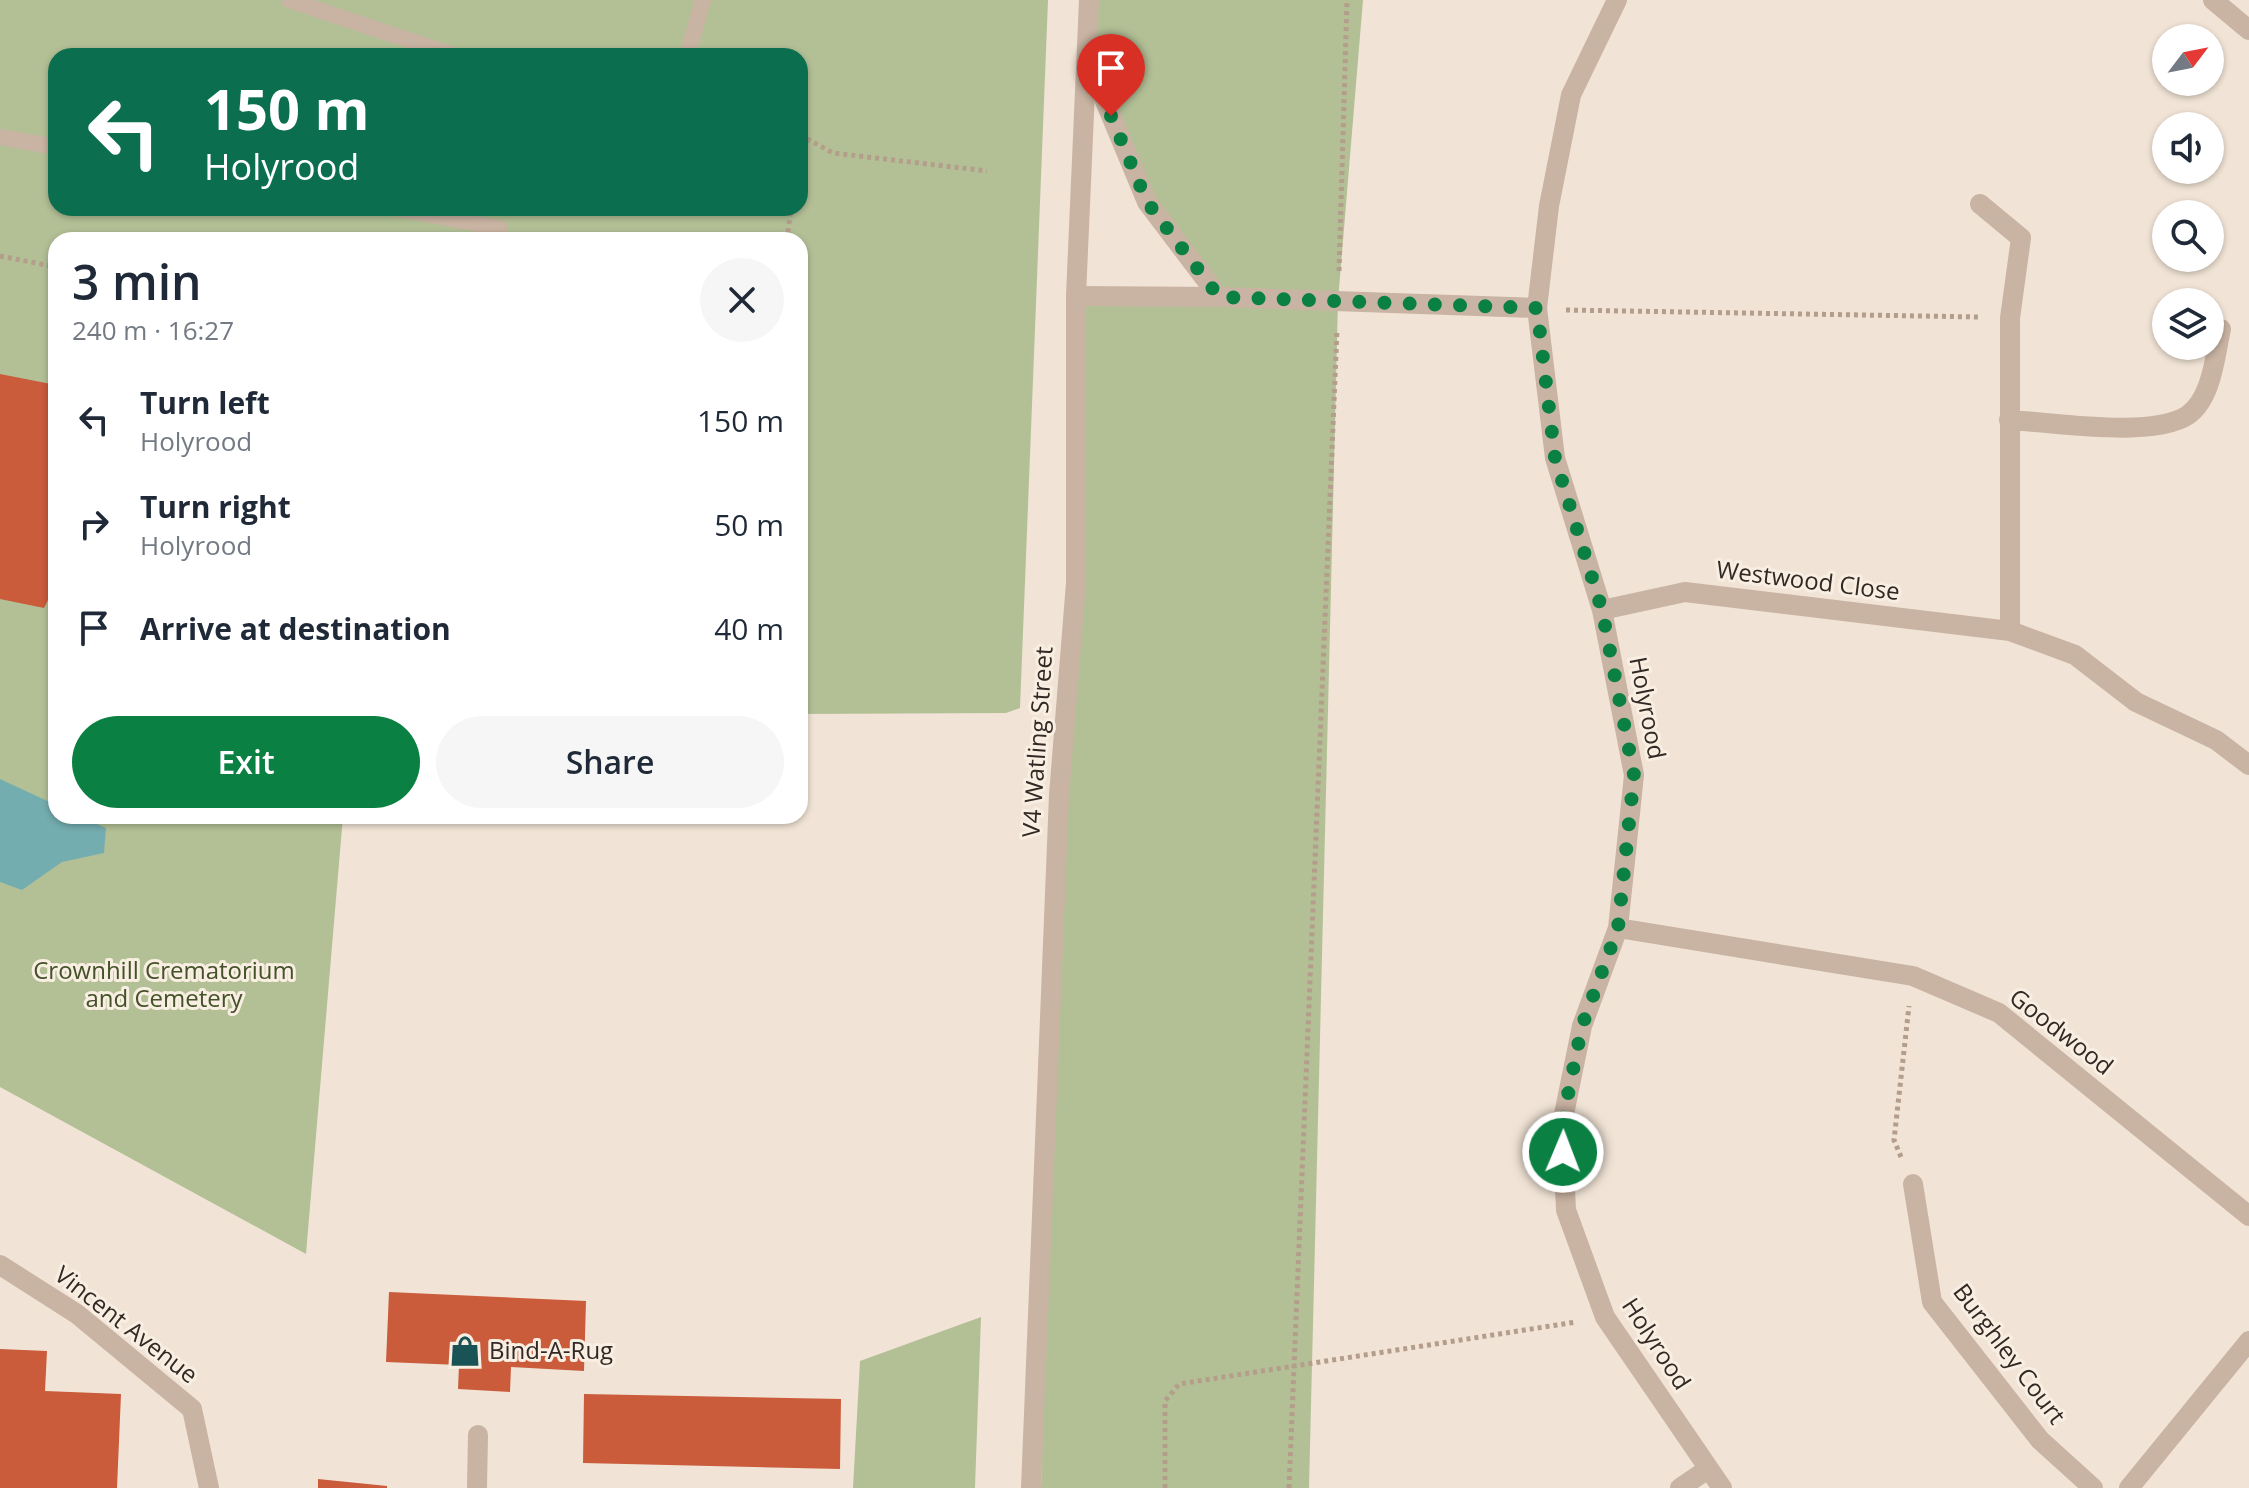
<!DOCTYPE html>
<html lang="en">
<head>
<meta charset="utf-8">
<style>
  body { margin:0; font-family:"Open Sans",sans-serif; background:#f6f6f7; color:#1f2937; height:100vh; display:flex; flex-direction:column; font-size:30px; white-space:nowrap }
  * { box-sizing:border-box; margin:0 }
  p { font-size:26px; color:#747a83 }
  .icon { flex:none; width:44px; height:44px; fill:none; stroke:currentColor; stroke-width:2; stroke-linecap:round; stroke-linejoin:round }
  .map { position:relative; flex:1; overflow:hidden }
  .details { position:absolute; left:48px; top:232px; width:760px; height:592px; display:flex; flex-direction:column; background:#fff; border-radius:24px; box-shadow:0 2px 6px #0004 }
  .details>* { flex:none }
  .banner { position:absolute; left:48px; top:48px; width:760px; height:168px; border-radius:24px; box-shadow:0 2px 6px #0004; background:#0b6e4f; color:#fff; overflow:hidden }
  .needle { width:52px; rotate:58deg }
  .buttons { position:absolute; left:2152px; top:24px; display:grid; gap:16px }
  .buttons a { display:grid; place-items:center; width:72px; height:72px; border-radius:50%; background:#fff; box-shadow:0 2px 6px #0004; font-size:40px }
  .pin { position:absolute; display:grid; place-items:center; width:68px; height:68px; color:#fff; margin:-82px -34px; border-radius:50% 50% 50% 0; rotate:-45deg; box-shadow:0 0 8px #0007 }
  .pin .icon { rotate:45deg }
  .me { position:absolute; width:88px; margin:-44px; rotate:1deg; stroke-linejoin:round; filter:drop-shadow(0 0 6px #0008) }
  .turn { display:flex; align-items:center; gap:28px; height:168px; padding:0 24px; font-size:36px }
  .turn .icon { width:104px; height:104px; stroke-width:2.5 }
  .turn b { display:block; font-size:56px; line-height:68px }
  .round { display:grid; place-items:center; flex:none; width:84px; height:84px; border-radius:42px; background:#f6f6f7 }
  .summary { display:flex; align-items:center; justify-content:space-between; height:136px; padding:0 24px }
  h1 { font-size:48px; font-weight:600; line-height:60px }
  .action { display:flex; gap:16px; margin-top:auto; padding:16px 24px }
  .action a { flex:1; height:92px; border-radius:48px; background:#0b8043; color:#fff; font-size:32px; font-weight:600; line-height:92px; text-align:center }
  .action a+a { background:#f6f6f7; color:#1f2937 }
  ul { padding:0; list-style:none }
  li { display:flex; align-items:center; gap:24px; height:104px; padding:0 24px }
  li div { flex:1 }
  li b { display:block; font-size:30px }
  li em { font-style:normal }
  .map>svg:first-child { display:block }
</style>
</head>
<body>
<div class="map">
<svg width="2249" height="1488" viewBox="0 0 2249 1488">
  <rect width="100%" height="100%" fill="#f1e4d6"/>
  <!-- green -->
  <path fill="#b3c096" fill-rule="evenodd" d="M0,0H1048L1020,708L1006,713L800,714V240H56V816H343L306,1254L0,1087ZM56,56H800V208H56Z
    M1089,0H1363L1338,301L1309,1488H1041L1076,296L1218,297L1147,202L1087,58Z
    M981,1317L975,1488H853L860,1361Z"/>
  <!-- water -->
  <path fill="#74adaf" d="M0,779L56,805V816H79L106,828L104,853L62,862L22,890L0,882Z"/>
  <!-- building -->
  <path fill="#ca5b3b" d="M0,374L56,385V595L51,594L44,608L0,599Z
    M389,1292L586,1301L584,1371L511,1367L510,1392L458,1389L459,1365L386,1362Z
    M0,1349L47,1351L45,1391L121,1394L117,1488H0Z
    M584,1394L841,1399L840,1469L583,1463Z
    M318,1479L387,1486V1488H318Z"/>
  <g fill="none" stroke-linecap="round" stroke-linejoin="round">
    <!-- path -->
    <path stroke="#b59d8c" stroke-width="5" stroke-dasharray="4 4" stroke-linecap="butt" d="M800,135L833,153L987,171
      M787,240L791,208
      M0,256L56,267
      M1339,271L1347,0
      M1566,310L1980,317
      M1901,1157L1894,1140L1909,1006
      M1165,1488V1401L1179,1384L1576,1322
      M1289,1488L1337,329"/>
    <!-- service -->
    <path stroke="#c9b3a2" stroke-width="16" d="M289,0L456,56
      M687,56L703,0
      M0,137L56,147
      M393,208L500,228"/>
    <!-- minor -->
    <path stroke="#c9b3a2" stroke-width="20" d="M1617,0L1571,95L1549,206L1537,308L1555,458L1602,610L1634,775L1618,928L1582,1026L1562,1124L1566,1210L1605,1317L1722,1488
      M2213,0L2249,30
      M1087,58L1147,202L1219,297
      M1980,204L2021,238L2010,318V631
      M1076,296L1219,297L1537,308
      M2009,420C2053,422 2152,439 2188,415C2212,398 2215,356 2221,329
      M1602,610L1685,592L2010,631L2075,655L2136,702L2216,740L2249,765
      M1618,928L1913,976L1999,1013L2249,1216
      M1913,1184L1932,1302L2040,1440L2093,1488
      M0,1265L77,1314L192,1409L209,1488
      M477,1488L478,1435
      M1680,1488L1708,1469
      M2129,1488L2249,1341"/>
    <!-- tertiary -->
    <path stroke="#c9b3a2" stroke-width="20" d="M1031,1488L1059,795L1076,583V296L1089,0"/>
  </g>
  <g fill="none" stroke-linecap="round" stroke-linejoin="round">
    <!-- route -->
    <path stroke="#0b8043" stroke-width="14" stroke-dasharray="0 25.2" d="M1111,116L1147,202L1219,297L1537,308L1555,458L1602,610L1634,775L1618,928L1582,1026L1562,1124L1563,1152"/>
  </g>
  <!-- icons -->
  <defs>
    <symbol id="shop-bare" viewBox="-9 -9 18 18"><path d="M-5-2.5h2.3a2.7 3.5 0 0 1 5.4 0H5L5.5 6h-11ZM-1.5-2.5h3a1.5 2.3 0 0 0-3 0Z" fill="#195356" stroke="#f9eee2" stroke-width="2.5" paint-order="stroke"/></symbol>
  </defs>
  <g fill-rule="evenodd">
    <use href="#shop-bare" x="443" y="1329" width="44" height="44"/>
  </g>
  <g text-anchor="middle" stroke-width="6" stroke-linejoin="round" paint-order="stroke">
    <!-- street labels -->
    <g font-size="24" fill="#332924" stroke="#f9eee2">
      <text transform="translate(1808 581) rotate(7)" y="8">Westwood Close</text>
      <text transform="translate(1647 708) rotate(79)" y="8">Holyrood</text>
      <text transform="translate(1038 742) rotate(-86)" y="8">V4 Watling Street</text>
      <text transform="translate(2061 1032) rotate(38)" y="8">Goodwood</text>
      <text transform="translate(126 1325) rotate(38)" y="8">Vincent Avenue</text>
      <text transform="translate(1656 1344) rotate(57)" y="8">Holyrood</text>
      <text transform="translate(2009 1354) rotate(53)" y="8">Burghley Court</text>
    </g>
    <!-- park labels -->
    <g font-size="24" fill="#435228" stroke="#f9eee2">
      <text x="164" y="979">Crownhill Crematorium<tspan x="164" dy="28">and Cemetery</tspan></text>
    </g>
    <!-- poi labels -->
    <g font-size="24" fill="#332924" stroke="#f9eee2" text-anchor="start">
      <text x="489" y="1359">Bind-A-Rug</text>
    </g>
  </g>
</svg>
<div class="buttons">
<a><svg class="needle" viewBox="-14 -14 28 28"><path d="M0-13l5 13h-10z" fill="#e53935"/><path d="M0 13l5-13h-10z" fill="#747a83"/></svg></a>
<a><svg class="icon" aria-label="sound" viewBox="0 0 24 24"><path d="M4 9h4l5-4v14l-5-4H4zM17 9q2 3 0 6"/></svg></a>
<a><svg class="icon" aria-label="search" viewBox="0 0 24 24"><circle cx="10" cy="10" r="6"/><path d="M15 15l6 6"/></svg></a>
<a><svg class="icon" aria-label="layers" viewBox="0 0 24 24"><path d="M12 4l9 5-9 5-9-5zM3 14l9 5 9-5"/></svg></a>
</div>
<div class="pin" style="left:1111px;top:116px;background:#d93025"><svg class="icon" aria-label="arrive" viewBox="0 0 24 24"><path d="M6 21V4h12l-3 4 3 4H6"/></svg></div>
<svg class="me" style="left:1563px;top:1152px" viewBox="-20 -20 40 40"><circle r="17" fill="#0b8043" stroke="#fff" stroke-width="3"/><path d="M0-11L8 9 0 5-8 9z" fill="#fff"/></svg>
<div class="banner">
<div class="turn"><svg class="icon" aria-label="left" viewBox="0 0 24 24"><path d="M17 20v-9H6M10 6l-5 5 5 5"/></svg><div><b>150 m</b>Holyrood</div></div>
</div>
<section class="details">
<div class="summary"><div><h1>3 min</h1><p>240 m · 16:27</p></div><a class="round"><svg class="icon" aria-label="close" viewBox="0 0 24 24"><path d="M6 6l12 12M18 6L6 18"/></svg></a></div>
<ul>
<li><svg class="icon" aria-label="left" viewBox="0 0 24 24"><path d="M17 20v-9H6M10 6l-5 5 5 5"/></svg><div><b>Turn left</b><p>Holyrood</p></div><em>150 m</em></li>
<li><svg class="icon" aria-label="right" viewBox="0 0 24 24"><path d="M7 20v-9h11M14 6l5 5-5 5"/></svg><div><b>Turn right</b><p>Holyrood</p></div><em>50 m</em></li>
<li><svg class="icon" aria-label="arrive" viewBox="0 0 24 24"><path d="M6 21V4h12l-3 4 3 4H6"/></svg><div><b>Arrive at destination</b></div><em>40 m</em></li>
</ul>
<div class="action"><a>Exit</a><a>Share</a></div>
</section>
</div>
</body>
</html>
